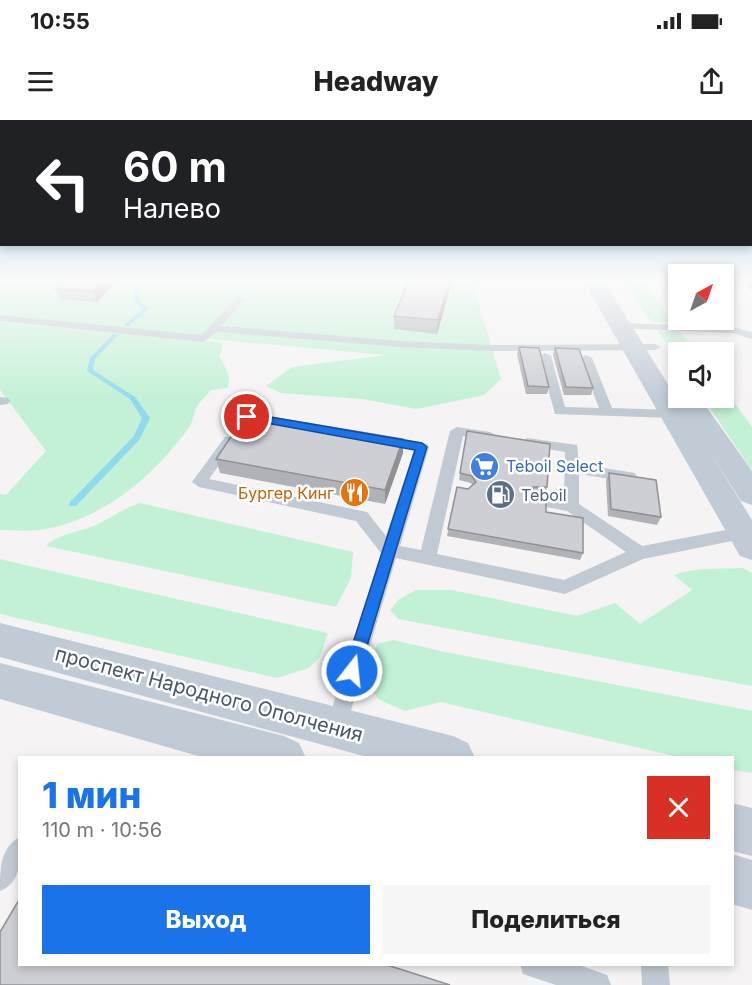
<!DOCTYPE html>
<html lang="ru">
<head>
<meta charset="utf-8">
<style>
  body { margin:0; font-family:Inter,sans-serif; background:#f6f6f6; color:#222; height:100vh; display:flex; flex-direction:column; font-size:22px; white-space:nowrap }
  * { box-sizing:border-box; margin:0 }
  p { font-size:20px; color:#767676 }
  .icon { flex:none; width:33px; height:33px; fill:none; stroke:currentColor; stroke-width:2; stroke-linecap:round; stroke-linejoin:round }
  .map { position:relative; flex:1; overflow:hidden }
  .drawer { position:absolute; left:18px; top:636px; width:716px; height:210px; display:flex; flex-direction:column; background:#fff; border-radius:0px; box-shadow:0 3px 9px #0003 }
  .drawer>* { flex:none }
  .hud { position:absolute; left:0px; top:0px; width:753px; height:126px; box-shadow:0 3px 9px #0003; background:#202124; color:#fff; overflow:hidden }
  .needle { width:39px; rotate:40deg }
  .tools { position:absolute; left:668px; top:144px; display:grid; gap:12px }
  .tools a { display:grid; place-items:center; width:66px; height:66px; border-radius:0px; background:#fff; box-shadow:0 3px 9px #0003; font-size:30px }
  .pin { position:absolute; display:grid; place-items:center; width:51px; height:51px; color:#fff; margin:-26px; border:3px solid #fff; border-radius:50%; box-shadow:0 2px 6px #0007 }
  .me { position:absolute; width:66px; margin:-33px; rotate:16deg; stroke-linejoin:round; filter:drop-shadow(0 0 4px #0008) }
  .turn { display:flex; align-items:center; gap:21px; height:126px; padding:0 24px; font-size:27px }
  .turn .icon { width:78px; height:78px; stroke-width:2.5 }
  .turn b { display:block; font-size:42px; line-height:51px }
  .round { display:grid; place-items:center; flex:none; width:63px; height:63px; border-radius:0px; background:#f6f6f6 }
  .overview { display:flex; align-items:center; justify-content:space-between; height:102px; padding:0 24px }
  h1 { font-size:36px; font-weight:800; line-height:45px; color:#1a73e8 }
  .cta { display:flex; gap:12px; margin-top:auto; padding:12px 24px }
  .cta a { flex:1; height:69px; border-radius:0px; background:#1a73e8; color:#fff; font-size:24px; font-weight:800; line-height:69px; text-align:center }
  .cta a+a { background:#f6f6f6; color:#222 }
  .status { display:flex; justify-content:space-between; align-items:center; height:42px; padding:0 30px; background:#fff; direction:ltr }
  .status svg { height:16px; fill:currentColor }
  header { display:flex; justify-content:space-between; align-items:center; height:78px; padding:0 24px; background:#fff; font-size:27px; font-weight:800 }
  .map>svg:first-child { display:block }
</style>
</head>
<body>
<div class="status"><b>10:55</b><svg viewBox="0 0 49 12"><path d="M0 12V9h3v3zM5 12V6h3v6zM10 12V3h3v9zM15 12V0h3v12zM26 1h20v11H26zM47 4h2v5h-2z"/></svg></div>
<header><svg class="icon" aria-label="menu" viewBox="0 0 24 24"><path d="M4 6h16M4 12h16M4 18h16"/></svg>Headway<svg class="icon" aria-label="share" viewBox="0 0 24 24"><path d="M12 15V3M7 8l5-5 5 5M5 13v7h14v-7"/></svg></header>
<div class="map">
<svg width="752" height="865" viewBox="0 0 752 865">
  <rect width="100%" height="100%" fill="#f5f3f3"/>
  <!-- green -->
  <path fill="#c3f1d5" d="M0,160H472L501,259L484,275L417,289L362,279L281,273L266,266L292,247L386,235L0,200Z
    M624,161H638L646,164L672,201L652,203Z
    M0,202L218,222L223,224L220,236C224,247 233,257 227,268L211,270C207,275 200,281 197,287C193,294 193,303 188,309C153,356 105,398 46,409C31,412 15,410 0,410V374L6,375L46,331L0,270Z
    M657,210L681,213L698,232H678V241Z
    M723,267L752,307V350L703,278H723Z
    M140,383L353,432L351,458L336,487L46,426C59,413 81,412 98,404C112,397 125,388 140,383Z
    M0,439L38,448L328,513L320,537L309,548L277,558L0,494Z
    M743,448L752,453V566L398,499L390,490L398,480L416,470H452L577,496L615,483L640,504L692,470L674,455C695,447 720,449 743,448Z
    M393,520L445,532L752,591V653L732,650V638L679,637L440,582L405,591L378,579L366,560L377,524Z"/>
  <g fill="none" stroke-linecap="round" stroke-linejoin="round">
    <!-- stream -->
    <path fill="#90daee" fill-rule="evenodd" d="M140,160H148L142,163L139,180L149,189L129,206H125V204L143,189L133,180L137,162Z
      M113,214L118,215L95,239L93,250L135,277L150,298L140,319L76,386H70L69,384L70,382L134,316L142,298L130,279L87,251L90,238Z"/>
    <!-- lane -->
    <path fill="#c1cad2" fill-rule="evenodd" d="M240,177L245,180L221,206L399,221L492,225L655,224L661,227L655,230L492,231L399,227L216,212L204,222L0,201V195L201,215L236,178Z
      M621,203L733,207L752,212V219L732,213L617,208L616,206Z
      M545,233L551,236L565,287L599,288L580,238L586,235L592,238L612,288L673,290L679,294L673,298L555,294L539,236Z
      M0,277L8,278L10,281L8,284L0,285Z
      M457,307L490,312L497,316L490,320L463,316L437,434L564,460L626,432L567,391L530,384L527,380L530,376L535,375L564,379L565,332L522,325L520,322L527,318L577,325L579,344L635,353L637,357L630,362L579,354V384L642,426L752,405V417L643,439L565,474L396,438L346,607L343,614L336,617L329,614L326,607L381,433L356,401L199,367L192,362L225,317H235L237,320L209,359L367,392L386,416L414,330L383,324L376,320L383,316L427,324L429,327L400,426L421,430L450,311Z
      M20,717C20,738 23,762 0,771C0,750 0,727 20,717Z
      M520,844H576L607,855L611,865H556L523,854Z
      M641,844H668L670,865H642Z"/>
    <!-- street -->
    <path fill="#c1cad2" fill-rule="evenodd" d="M0,160H12L7,166L0,168Z"/>
    <!-- secondary -->
    <path fill="#c1cbd6" fill-rule="evenodd" d="M583,160H603L676,277L678,274V278H700L752,351V385L741,381L709,331L752,400V440L740,436Z
      M0,503L453,616L468,623L475,638H371L0,537Z
      M0,543L284,616L299,623L306,638H205L0,579Z
      M732,683L752,688V736L732,731Z
      M732,734L752,740V790L732,784Z"/>
  </g>
  <!-- wall -->
  <path fill="#b0b2b7" d="M117,160L97,182L60,179L55,169Z
    M409,160H452L437,214L394,209V196Z
    M741,160H752V171Z
    M519,227L549,267L547,274H526L517,234Z
    M555,228L593,268L591,275H564L553,235Z
    M467,311L547,367L545,374H530L529,375L583,433L580,440L447,416L457,367L468,369L472,365L471,363L459,360Z
    M403,319V333L385,384L220,353L216,339Z
    M609,353L661,397L657,405L608,396L606,360Z"/>
  <!-- shaded-wall -->
  <path fill="#909195" d="M103,160H117L97,182L92,171Z
    M450,160H452L451,165L437,214L438,200Z
    M403,319V333L385,384V370Z"/>
  <!-- building -->
  <path fill="#cdcfd5" stroke="#909195" stroke-width="1.5" d="M65,160H103L92,171L55,169Z
    M409,160H450L438,200L394,196Z
    M519,227L539,228L549,267L528,266Z
    M555,228L579,229L593,268L566,267Z
    M247,293L403,319L385,370L216,339Z
    M467,311L550,324L547,367H532L527,373L532,379L546,382V392L583,398V433L448,409L457,367L468,369L476,362L472,356L460,353Z
    M609,353L656,360L661,397L611,389Z
    M20,778V844H384L450,865H0V812Z"/>
  <!-- sky -->
  <linearGradient id="sky" x2="0" y2="1"><stop stop-color="#85c3ea"/><stop offset="0.57" stop-color="#fafafa"/><stop offset="1" stop-color="#fafafa" stop-opacity="0"/></linearGradient>
  <rect width="752" height="281" fill="url(#sky)"/>
  <!-- route -->
  <path fill="#1a73e8" stroke="#114b97" stroke-width="1.5" d="M247,293L422,323L427,327L358,556L352,558L346,556L344,551L415,330L244,299L242,297Z"/>
  <!-- icons -->
  <defs>
    <symbol id="supermarket-disc" viewBox="-11 -11 22 22"><circle r="9.5" fill="#3f7fe0" stroke="#fff"/><path d="M-6-5.5h2.5l.6 2H6L4.5 2H-2.5L-4.4-4H-6ZM-1.5 3.2a1.3 1.3 0 1 0 .1 0ZM3 3.2a1.3 1.3 0 1 0 .1 0Z" fill="#fff"/></symbol>
    <symbol id="restaurant-disc" viewBox="-11 -11 22 22"><circle r="9.5" fill="#e8710a" stroke="#fff"/><path d="M-5-6h1v4h1v-4h1v4h1v-4h1v5L-1.5 .5V6h-2V.5L-5-1ZM5-6V6H3V1.5H1.5Q1.5-4 5-6Z" fill="#fff"/></symbol>
    <symbol id="fuel-disc" viewBox="-11 -11 22 22"><circle r="9.5" fill="#5c6f8a" stroke="#fff"/><path d="M-5.5-6h7V0h2V4h1.3V-2.5L3-4.5l.8-.8L6-3V5H2.5V1h-1V6h-7ZM-4.2-4.7v3.2H.2V-4.7Z" fill="#fff"/></symbol>
  </defs>
  <g fill-rule="evenodd">
    <use href="#supermarket-disc" x="468" y="330" width="33" height="33"/>
    <use href="#restaurant-disc" x="338" y="356" width="33" height="33"/>
    <use href="#fuel-disc" x="484" y="358" width="33" height="33"/>
  </g>
  <g text-anchor="middle" stroke-width="5" stroke-linejoin="round" paint-order="stroke">
    <!-- shop labels -->
    <g font-size="16" fill="#366cbe" stroke="#fff" text-anchor="start">
      <text x="506" y="352">Teboil Select</text>
    </g>
    <!-- food labels -->
    <g font-size="16" fill="#c56008" stroke="#fff" text-anchor="end">
      <text x="334" y="379">Бургер Кинг</text>
    </g>
    <!-- service labels -->
    <g font-size="16" fill="#4e5e75" stroke="#fff" text-anchor="start">
      <text x="521" y="381">Teboil</text>
    </g>
    <!-- near-street labels -->
    <g font-size="20" fill="#4a5661" stroke="#fff">
      <text transform="translate(209 574) rotate(15)" y="7">проспект Народного Ополчения</text>
    </g>
  </g>
</svg>
<div class="tools">
<a><svg class="needle" viewBox="-14 -14 28 28"><path d="M0-13l5 13h-10z" fill="#e53935"/><path d="M0 13l5-13h-10z" fill="#767676"/></svg></a>
<a><svg class="icon" aria-label="sound" viewBox="0 0 24 24"><path d="M4 9h4l5-4v14l-5-4H4zM17 9q2 3 0 6"/></svg></a>
</div>
<div class="pin" style="left:247px;top:297px;background:#d93025"><svg class="icon" aria-label="arrive" viewBox="0 0 24 24"><path d="M6 21V4h12l-3 4 3 4H6"/></svg></div>
<svg class="me" style="left:352px;top:551px" viewBox="-20 -20 40 40"><circle r="17" fill="#1a73e8" stroke="#fff" stroke-width="3"/><path d="M0-11L8 9 0 5-8 9z" fill="#fff"/></svg>
<div class="hud">
<div class="turn"><svg class="icon" aria-label="left" viewBox="0 0 24 24"><path d="M17 20v-9H6M10 6l-5 5 5 5"/></svg><div><b>60 m</b>Налево</div></div>
</div>
<section class="drawer">
<div class="overview"><div><h1>1 мин</h1><p>110 m · 10:56</p></div><a class="round" style="background:#d93025;color:#fff"><svg class="icon" aria-label="close" viewBox="0 0 24 24"><path d="M6 6l12 12M18 6L6 18"/></svg></a></div>
<div class="cta"><a>Выход</a><a>Поделиться</a></div>
</section>
</div>
</body>
</html>
